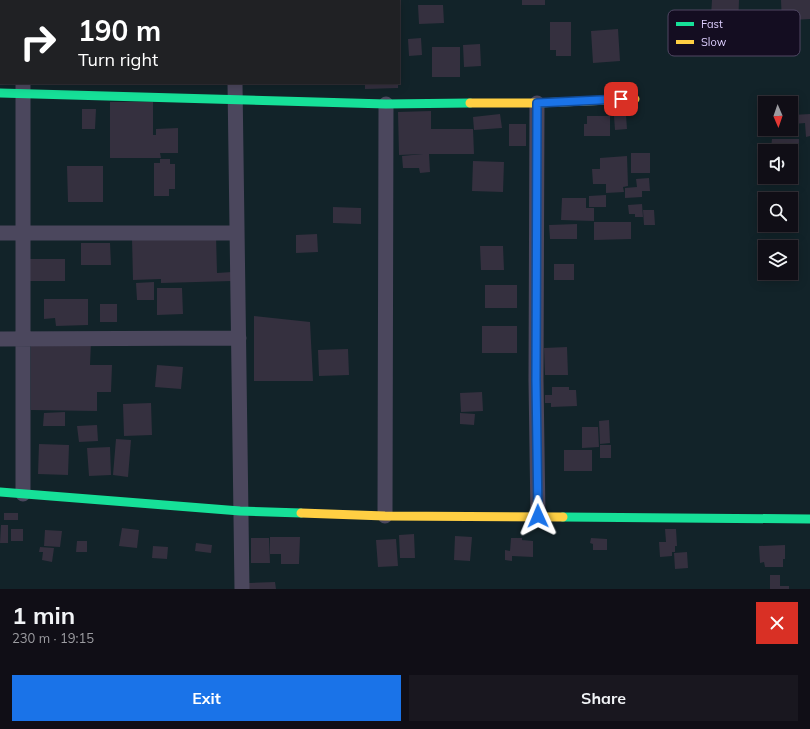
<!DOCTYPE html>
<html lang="en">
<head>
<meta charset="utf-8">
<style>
  body { margin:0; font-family:Mulish,sans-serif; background:#19171f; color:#f1f3f6; height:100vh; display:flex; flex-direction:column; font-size:15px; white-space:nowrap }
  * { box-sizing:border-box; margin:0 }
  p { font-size:13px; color:#9c9ca1 }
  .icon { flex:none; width:22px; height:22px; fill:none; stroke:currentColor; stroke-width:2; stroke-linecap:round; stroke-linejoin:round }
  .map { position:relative; height:589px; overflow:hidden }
  .drawer { display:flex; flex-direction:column; background:#100e16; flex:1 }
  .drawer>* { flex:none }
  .top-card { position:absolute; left:0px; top:0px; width:400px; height:84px; box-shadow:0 2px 10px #0003,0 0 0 1px #302e35; background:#202124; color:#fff; overflow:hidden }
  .needle { width:26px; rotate:178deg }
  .buttons { position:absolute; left:758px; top:96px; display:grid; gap:8px }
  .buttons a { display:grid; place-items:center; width:40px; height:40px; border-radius:0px; background:#100e16; box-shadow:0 2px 10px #0003,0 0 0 1px #302e35; font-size:20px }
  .pin { position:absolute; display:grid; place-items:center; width:34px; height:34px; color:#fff; margin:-17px; border-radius:8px; box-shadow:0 2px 6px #0006 }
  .me { position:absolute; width:44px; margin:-22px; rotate:359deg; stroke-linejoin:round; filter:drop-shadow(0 0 3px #0008) }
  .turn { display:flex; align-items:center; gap:14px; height:84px; padding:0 12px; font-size:18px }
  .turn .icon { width:52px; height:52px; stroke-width:2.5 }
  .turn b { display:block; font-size:28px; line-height:34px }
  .round { display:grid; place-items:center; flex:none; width:42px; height:42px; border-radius:0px; background:#19171f }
  .headline { display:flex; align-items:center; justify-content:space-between; height:68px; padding:0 12px }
  h1 { font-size:24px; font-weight:700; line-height:30px }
  .action { display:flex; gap:8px; margin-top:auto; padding:8px 12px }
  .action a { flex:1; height:46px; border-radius:0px; background:#1a73e8; color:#fff; font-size:16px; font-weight:700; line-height:46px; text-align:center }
  .action a+a { background:#19171f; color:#f1f3f6 }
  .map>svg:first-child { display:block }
</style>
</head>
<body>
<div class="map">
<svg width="810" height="589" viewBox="0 0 810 589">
  <rect width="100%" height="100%" fill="#15121d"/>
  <!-- green -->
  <path fill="#122329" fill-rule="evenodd" d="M0,0H810V589H0ZM1,1H399V83H1ZM765,103H791V129H765ZM765,151H791V177H765ZM765,199H791V225H765ZM765,247H791V273H765Z"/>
  <!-- building -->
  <path fill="#35303f" d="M522,0H545V5H522Z
    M712,0H739L738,29H722L723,16H711Z
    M781,0H810V19L792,20L793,23L782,24Z
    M418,5H443L444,23L419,24Z
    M550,22H571V56H556V50H550Z
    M618,29L620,61L593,63L591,31Z
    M421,38L422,55L409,56L408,39Z
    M480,44L481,66L464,67L463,45Z
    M432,47H460V77H432Z
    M365,83H398V88L365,89Z
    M110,102H153V135H156V129L178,128V153H160L161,158H110Z
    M82,109H96L95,129H82Z
    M431,111V129H473L474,154H429L430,172L420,173L419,168H403L402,156L423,154L399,155L398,112Z
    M500,114L502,128L474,130L473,117Z
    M810,114V136L806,137L805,123L793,124L792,115Z
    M626,115L627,129L615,130L614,116Z
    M587,116H610V136H584V124H587Z
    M509,124H526V146H509Z
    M772,139H799V147L771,148Z
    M631,153H650V173H631Z
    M627,156L628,186L623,187L624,192L606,193V184H593L592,169H600V158Z
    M160,159H170V164H175V189H169V196H154V163H160Z
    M473,161L504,162L503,192L472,191Z
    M67,166H103V202H68Z
    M649,178L650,191H642V197L625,198V188L637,187L636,179Z
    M606,195V207H589V196Z
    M562,198H586V208H594V221L561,220Z
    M642,204L643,217H635V214H629L628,205Z
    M333,207L361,208V224L333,223Z
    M643,210H654L655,225H644Z
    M594,222H631V239L594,240Z
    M577,224V239H550L549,225Z
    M317,234L318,252L296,253V235Z
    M216,235L217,273L232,272V281L161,283V279L133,280L132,238Z
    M81,243H110L111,265H81Z
    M480,246H503L504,270H481Z
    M30,259H65V281H30Z
    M554,264H574V280H554Z
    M154,282V300H137L136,283Z
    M485,285H517V308H485Z
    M157,288H182L183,314L157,315Z
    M44,299H88V325L56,326L55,318L44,319Z
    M100,304H117V322H100Z
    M254,316L310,322L313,381H254Z
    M482,326H517V353H482Z
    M31,342H91L90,365H112L111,392H97V411L31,410Z
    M567,347L568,375H545L544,348Z
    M348,349L349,375L319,376L318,350Z
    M157,365L183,367L181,389L155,387Z
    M552,387H569V390H576L577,406L551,407V403H545V395H552Z
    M482,392L483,411L461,412L460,393Z
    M151,403L152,435L124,436L123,404Z
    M65,412V426H43L44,413Z
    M460,413L475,414L474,425L460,424Z
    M609,420L610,443L600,444L599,421Z
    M97,425L98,441L79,442L77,426Z
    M582,427H598L599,447L582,448Z
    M116,439L131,440L128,477L113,475Z
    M39,444L69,445L68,475L38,474Z
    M600,445H611V458H600Z
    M110,447L111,475L89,476L87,448Z
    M564,450H592V471H564Z
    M4,513H18V520H4Z
    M1,525H8V543H0Z
    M122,528L139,530L137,548L119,546Z
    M11,529H23V541H11Z
    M665,529H676L677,546H675V552H672V556L660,557L659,542H666Z
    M45,530L62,531L60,547L44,546Z
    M414,534L415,558H400L399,535Z
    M455,536L472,537L470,561L454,560Z
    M270,537H300L299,564H281V554H270Z
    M251,538H269L270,563H251Z
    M511,538H522V540L533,541V557L512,556V561L505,560V550L510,551Z
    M591,538L607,539V550H593V544L590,543Z
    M396,539L398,566L378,567L376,540Z
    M77,541H87V552H76Z
    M196,543L212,545L211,553L195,551Z
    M785,545V559H783V567H765L764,562L760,563L759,546Z
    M153,546L168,547L167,559L152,558Z
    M40,547L54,548L52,562L42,560L43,552H39Z
    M687,552L688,568L675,569L674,553Z
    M770,575H780V586H789V589H770Z
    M275,582L276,589H249V583Z"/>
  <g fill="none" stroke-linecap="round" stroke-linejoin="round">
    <!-- street -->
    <path stroke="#4b475d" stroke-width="15" d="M20,0V1
      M232,0V1
      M23,83V494
      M235,83L242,589
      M537,103L536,380L538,517
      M0,233H237
      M0,339L239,338
      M385,516L386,104"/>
    <!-- fast -->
    <path stroke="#16e098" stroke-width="9" d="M0,93L386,104L470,103
      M0,492L240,511L301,513
      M563,517L810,519"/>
    <!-- slow -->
    <path stroke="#ffcf43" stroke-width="9" d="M470,103H537L635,99
      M301,513L385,516L563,517"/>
  </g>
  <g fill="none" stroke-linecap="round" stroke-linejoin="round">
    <defs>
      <path id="route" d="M538,516L536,380L537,103L621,99"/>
    </defs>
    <!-- route casing -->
    <use href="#route" stroke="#114b97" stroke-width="10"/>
    <!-- route -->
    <use href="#route" stroke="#1a73e8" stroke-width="7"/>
  </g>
  <!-- legend -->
  <rect x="668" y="10" width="132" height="46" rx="6" fill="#140d21" stroke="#504763" stroke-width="1"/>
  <rect x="676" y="22" width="18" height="4" fill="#16e098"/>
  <rect x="676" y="40" width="18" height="4" fill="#ffcf43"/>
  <g font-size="11" fill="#ddcefe">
    <text x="701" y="28">Fast</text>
    <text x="701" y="46">Slow</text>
  </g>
</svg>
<div class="buttons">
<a><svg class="needle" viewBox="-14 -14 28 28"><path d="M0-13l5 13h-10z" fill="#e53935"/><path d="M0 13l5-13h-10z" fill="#9c9ca1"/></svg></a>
<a><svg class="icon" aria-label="sound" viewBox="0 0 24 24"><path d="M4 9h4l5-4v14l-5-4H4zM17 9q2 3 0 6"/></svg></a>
<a><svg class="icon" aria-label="search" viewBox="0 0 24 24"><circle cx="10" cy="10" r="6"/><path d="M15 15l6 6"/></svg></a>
<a><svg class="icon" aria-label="layers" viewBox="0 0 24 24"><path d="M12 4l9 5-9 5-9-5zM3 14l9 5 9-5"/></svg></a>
</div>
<div class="pin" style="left:621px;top:99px;background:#d93025"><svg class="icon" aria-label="arrive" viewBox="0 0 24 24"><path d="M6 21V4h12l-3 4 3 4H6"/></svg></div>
<svg class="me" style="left:538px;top:516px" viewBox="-20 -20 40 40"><path d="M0-17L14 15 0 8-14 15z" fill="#1a73e8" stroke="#fff" stroke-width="4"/></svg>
<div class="top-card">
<div class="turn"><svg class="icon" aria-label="right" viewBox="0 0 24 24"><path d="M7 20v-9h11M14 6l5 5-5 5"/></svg><div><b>190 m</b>Turn right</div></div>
</div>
</div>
<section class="drawer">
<div class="headline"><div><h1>1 min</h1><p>230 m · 19:15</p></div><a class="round" style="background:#d93025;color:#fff"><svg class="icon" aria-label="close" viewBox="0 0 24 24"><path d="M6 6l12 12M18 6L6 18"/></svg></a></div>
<div class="action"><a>Exit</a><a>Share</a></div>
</section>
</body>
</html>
